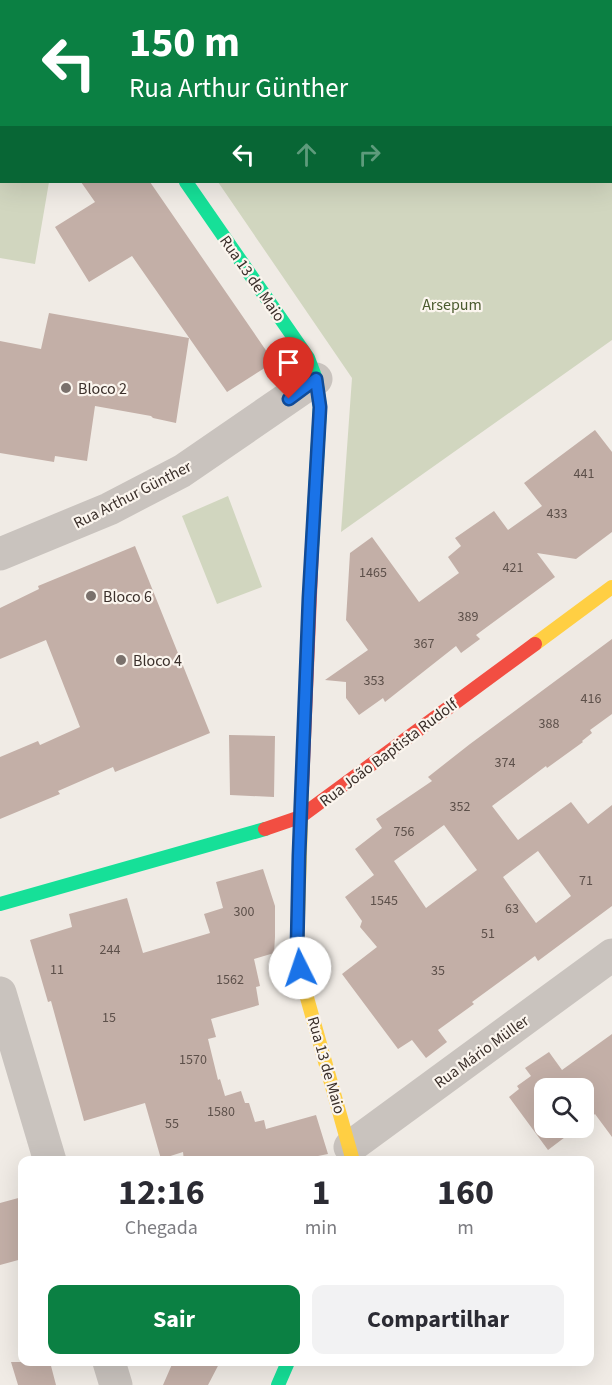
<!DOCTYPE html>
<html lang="pt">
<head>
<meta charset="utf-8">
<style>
  body { margin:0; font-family:"Source Sans 3",sans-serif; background:#f2f2f3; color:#2b2b33; height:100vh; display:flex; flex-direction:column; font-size:22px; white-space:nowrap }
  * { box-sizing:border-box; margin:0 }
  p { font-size:20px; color:#7c7c81 }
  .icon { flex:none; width:33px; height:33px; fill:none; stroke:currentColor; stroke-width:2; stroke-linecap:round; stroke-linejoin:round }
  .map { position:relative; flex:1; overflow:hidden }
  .sheet { position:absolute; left:18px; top:1156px; width:576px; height:210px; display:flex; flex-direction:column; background:#fff; border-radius:12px; box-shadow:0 6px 24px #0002 }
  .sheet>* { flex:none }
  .guide { position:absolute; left:0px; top:0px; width:612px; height:183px; box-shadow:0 6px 24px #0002; background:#0b8043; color:#fff; overflow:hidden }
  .buttons { position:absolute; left:534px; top:1078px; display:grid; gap:12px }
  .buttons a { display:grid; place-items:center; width:60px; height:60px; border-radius:12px; background:#fff; box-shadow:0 6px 24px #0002; font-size:30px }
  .pin { position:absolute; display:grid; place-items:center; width:51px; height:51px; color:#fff; margin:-62px -26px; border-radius:50% 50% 50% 0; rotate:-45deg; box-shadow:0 0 6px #0007 }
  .pin .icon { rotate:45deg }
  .me { position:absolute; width:66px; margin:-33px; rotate:356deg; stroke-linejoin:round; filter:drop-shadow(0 0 4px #0008) }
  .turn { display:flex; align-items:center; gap:21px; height:126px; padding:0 30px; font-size:27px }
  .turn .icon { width:78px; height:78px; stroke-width:2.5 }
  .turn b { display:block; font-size:42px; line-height:51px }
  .lanes { display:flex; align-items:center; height:57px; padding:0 30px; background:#0003; justify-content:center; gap:30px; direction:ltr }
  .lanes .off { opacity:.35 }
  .eta { display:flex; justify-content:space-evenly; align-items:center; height:102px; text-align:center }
  .eta b { font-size:36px; font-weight:700; line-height:42px }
  .action { display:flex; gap:12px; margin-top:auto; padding:12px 30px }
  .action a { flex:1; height:69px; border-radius:12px; background:#0b8043; color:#fff; font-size:24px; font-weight:700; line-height:69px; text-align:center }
  .action a+a { background:#f2f2f3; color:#2b2b33 }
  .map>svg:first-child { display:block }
</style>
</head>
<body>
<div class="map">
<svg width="612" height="1385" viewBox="0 0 612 1385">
  <rect width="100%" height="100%" fill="#f0ebe5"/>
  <!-- green -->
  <path fill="#d1d6bf" d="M296,0H612V340L341,532L352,378L218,182H610V2L294,1Z
    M0,149L2,182H49L35,264L0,258Z
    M228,496L262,587L217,604L182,516Z"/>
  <!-- building -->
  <path fill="#c3afa7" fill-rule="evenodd" d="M81,182H150L274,362L227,392L132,256L89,282L55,227L95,202Z
    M49,313L189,338L176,423L153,418L151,416L95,406L87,461L55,456L54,462L0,453V341L41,349Z
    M595,430L612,452V532L576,559L537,553L555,577L476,635L480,639L461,653L456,646L385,702L383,698L359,715L346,698V682L325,680L368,650L346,620L350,553L372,537L419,602L459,573L448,557L461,546L455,538L494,511L508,530L542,506L524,483Z
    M135,546L210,733L115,772L113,767L58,791L60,794L0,819V757L38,741L40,745L80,727L46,640L0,659V608L39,589L38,586Z
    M612,639V714L590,730L592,733L582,741L583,742L547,768L546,766L492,806L518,840L571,802L588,824L612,805V906L538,961L535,956L472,1002L474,1004L438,1030L447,1042L426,1058L412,1040L398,1049L342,974L377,947L360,927L362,921L345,897L374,875L355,849L382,828L376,819L432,781L428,777L470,744ZM444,825L477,870L426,908L394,861ZM538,851L571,896L536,923L503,877Z
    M229,735L275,736L274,797L230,795Z
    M263,869L275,906V937L274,953L254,959L260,986L256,987L259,1005L211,1019L216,1037L208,1039L218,1080L220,1079L225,1096L241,1091L245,1103H249L255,1122L264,1120L266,1129L316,1115L328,1154L313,1157L314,1161H184L183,1152L161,1159L145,1103L84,1121L51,1001L48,1002L30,940L72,927L69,914L127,898L143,953L210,933L204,914L223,908L216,882Z
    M612,1034V1137L595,1114L584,1123V1089H544V1128H577L548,1150L509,1097L519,1089L517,1086L531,1076L525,1068L549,1052L562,1070Z
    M22,1197V1259L0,1265V1203Z
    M11,1362H50L56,1385H18Z
    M173,1362H220L208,1385H163Z"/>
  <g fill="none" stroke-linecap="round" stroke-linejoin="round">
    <!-- street -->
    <path stroke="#c9c3be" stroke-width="33" d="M0,554L109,509L182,471L316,379
      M0,993L50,1161
      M350,1147L612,955
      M109,1362L116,1385"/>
    <!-- fast -->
    <path stroke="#16e098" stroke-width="14" d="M186,182L308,358L316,379L320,407L312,547
      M0,904L265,829
      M278,1385L288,1362"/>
    <!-- slow -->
    <path stroke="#ffcf43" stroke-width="14" d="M87,0V2
      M535,644L612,587
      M302,788L297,950L304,987L353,1161"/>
    <!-- jam -->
    <path stroke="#f24e42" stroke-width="14" d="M302,788L312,547
      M265,829L300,817L535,644"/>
  </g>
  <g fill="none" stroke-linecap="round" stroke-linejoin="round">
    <defs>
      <path id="route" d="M289,399L316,379L320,407L309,598L299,856L297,950L300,968"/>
    </defs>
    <!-- route casing -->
    <use href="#route" stroke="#114b97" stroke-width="15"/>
    <!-- route -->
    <use href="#route" stroke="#1a73e8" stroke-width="10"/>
  </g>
  <!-- markers -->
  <g fill="#7a716c" stroke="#fbf5ee" stroke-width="2">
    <circle cx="66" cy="388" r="6"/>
    <circle cx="91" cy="596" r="6"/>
    <circle cx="121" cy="660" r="6"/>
  </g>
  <g text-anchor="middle" stroke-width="4.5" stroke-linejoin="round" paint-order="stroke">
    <!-- number labels -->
    <g font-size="14" fill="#5d504a">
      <text x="584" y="478">441</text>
      <text x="557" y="518">433</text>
      <text x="513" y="572">421</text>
      <text x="373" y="577">1465</text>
      <text x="468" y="621">389</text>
      <text x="424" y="648">367</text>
      <text x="374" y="685">353</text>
      <text x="591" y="703">416</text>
      <text x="549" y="728">388</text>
      <text x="505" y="767">374</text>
      <text x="460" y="811">352</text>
      <text x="404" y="836">756</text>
      <text x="586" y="885">71</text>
      <text x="384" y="905">1545</text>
      <text x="512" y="913">63</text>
      <text x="244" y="916">300</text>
      <text x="488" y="938">51</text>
      <text x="110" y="954">244</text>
      <text x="57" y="974">11</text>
      <text x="438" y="975">35</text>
      <text x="230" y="984">1562</text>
      <text x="109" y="1022">15</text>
      <text x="193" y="1064">1570</text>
      <text x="221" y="1116">1580</text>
      <text x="172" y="1128">55</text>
    </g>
    <!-- street labels -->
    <g font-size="16" fill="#3b302b" stroke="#fbf5ee">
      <text transform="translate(253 278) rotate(55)" y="6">Rua 13 de Maio</text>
      <text transform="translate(132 494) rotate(-27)" y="6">Rua Arthur Günther</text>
      <text transform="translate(388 752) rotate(-37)" y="6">Rua João Baptista Rudolf</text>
      <text transform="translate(481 1051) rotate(-36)" y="6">Rua Mário Müller</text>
      <text transform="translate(327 1065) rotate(74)" y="6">Rua 13 de Maio</text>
    </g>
    <!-- park labels -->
    <g font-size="16" fill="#4a5a2e" stroke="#fbf5ee">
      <text x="452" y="310">Arsepum</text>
    </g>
    <!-- poi labels -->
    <g font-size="16" fill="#3b302b" stroke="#fbf5ee" text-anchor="start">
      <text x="78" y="394">Bloco 2</text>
      <text x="103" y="602">Bloco 6</text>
      <text x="133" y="666">Bloco 4</text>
    </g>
  </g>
</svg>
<div class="buttons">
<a><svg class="icon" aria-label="search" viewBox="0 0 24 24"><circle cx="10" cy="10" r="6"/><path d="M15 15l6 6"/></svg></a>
</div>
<div class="pin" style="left:289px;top:399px;background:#d93025"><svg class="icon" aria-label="arrive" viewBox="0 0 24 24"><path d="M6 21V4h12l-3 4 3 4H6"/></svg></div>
<svg class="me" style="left:300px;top:968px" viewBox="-20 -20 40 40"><circle r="19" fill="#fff"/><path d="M0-13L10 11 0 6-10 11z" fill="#1a73e8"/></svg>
<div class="guide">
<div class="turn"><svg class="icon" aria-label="left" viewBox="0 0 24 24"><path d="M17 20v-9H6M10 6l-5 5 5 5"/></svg><div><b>150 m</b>Rua Arthur Günther</div></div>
<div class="lanes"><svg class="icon" aria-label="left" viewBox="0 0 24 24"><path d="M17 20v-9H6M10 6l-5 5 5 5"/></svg><svg class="icon off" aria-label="ahead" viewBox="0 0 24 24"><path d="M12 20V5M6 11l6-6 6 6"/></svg><svg class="icon off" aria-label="right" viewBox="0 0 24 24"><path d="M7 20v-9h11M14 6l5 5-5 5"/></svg></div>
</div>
<section class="sheet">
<div class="eta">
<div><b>12:16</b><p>Chegada</p></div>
<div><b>1</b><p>min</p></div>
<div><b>160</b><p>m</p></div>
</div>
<div class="action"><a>Sair</a><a>Compartilhar</a></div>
</section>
</div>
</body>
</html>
